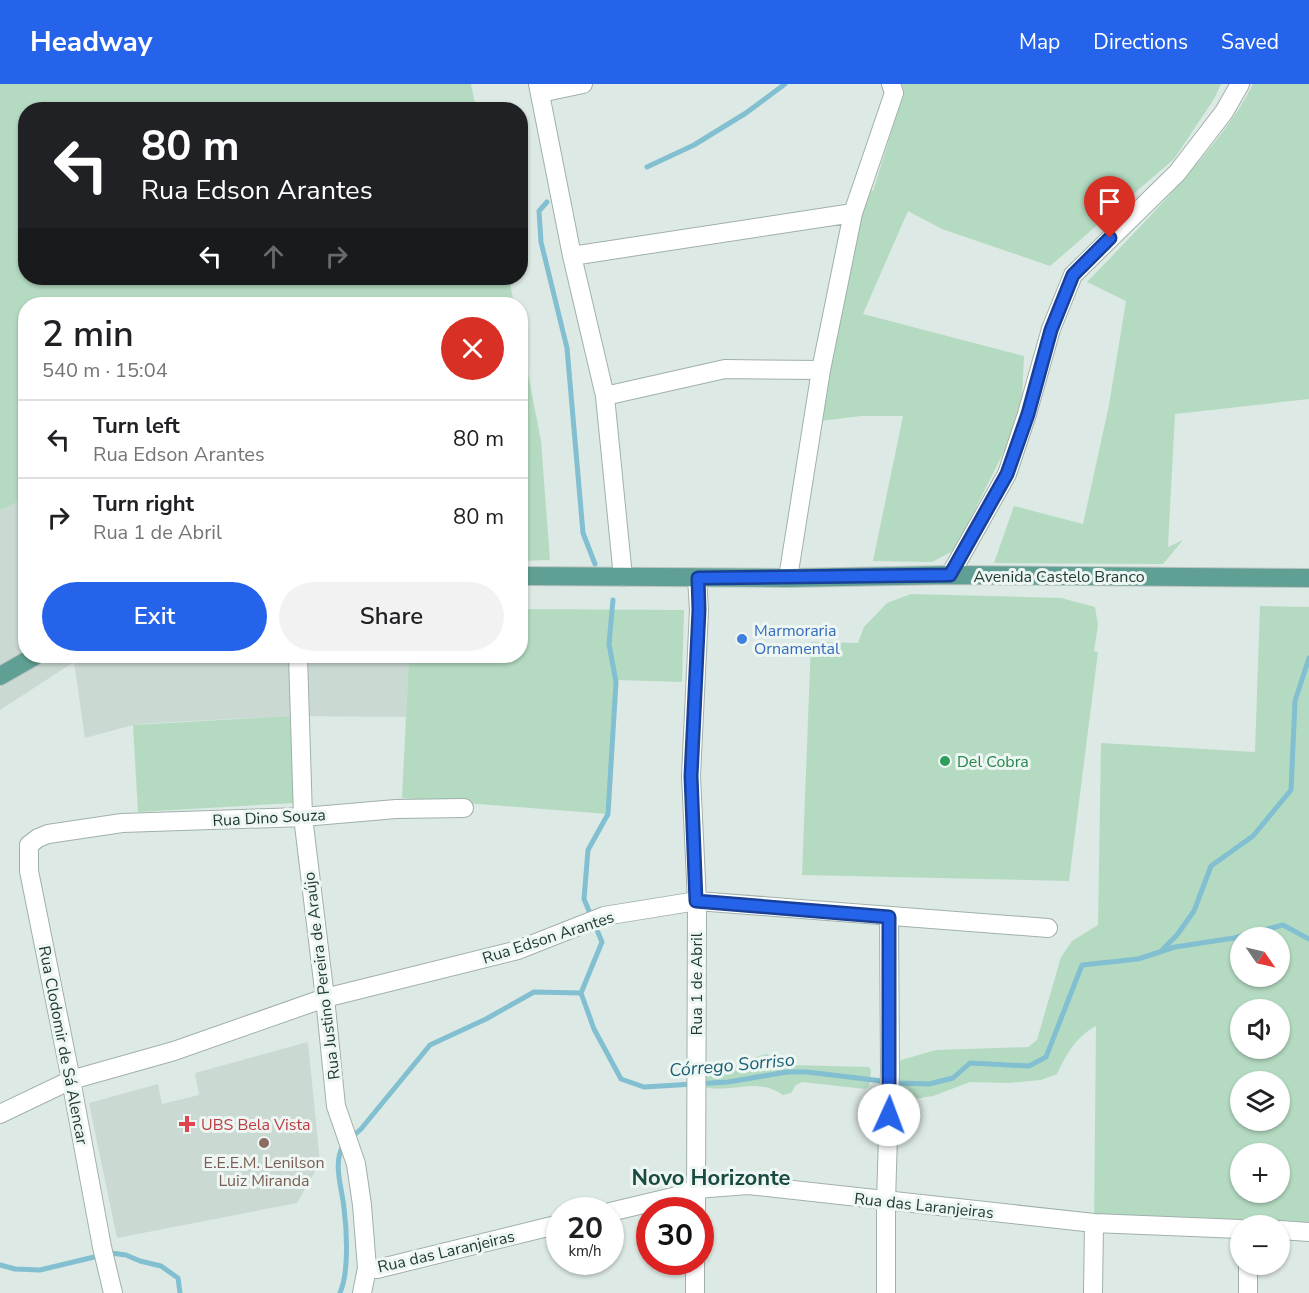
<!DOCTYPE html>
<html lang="en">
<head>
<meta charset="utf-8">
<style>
  body { margin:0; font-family:"Nunito Sans",sans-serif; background:#f2f2f2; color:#202124; height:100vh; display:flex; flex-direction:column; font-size:22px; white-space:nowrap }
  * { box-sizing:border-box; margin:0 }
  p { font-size:20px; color:#757577 }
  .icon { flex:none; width:33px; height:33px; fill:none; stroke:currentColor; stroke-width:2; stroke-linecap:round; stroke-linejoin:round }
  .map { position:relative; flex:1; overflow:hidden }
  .details { position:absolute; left:18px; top:213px; width:510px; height:366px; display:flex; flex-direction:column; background:#fff; border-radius:24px; box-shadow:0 2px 4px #0004 }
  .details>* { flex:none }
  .hud { position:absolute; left:18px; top:18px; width:510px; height:183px; border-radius:24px; box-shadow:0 2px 4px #0004; background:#202124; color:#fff; overflow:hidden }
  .needle { width:39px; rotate:124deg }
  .fabs { position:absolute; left:1230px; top:843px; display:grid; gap:12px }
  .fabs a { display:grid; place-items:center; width:60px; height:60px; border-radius:50%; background:#fff; box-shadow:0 2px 4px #0004; font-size:30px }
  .speed { position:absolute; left:546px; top:1113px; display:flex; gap:12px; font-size:30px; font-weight:700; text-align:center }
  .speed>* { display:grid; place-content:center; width:78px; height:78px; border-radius:50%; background:#fff; box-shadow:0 2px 4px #0004; line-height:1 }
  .speed small { font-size:15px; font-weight:400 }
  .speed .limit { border:9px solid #d22; background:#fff; color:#111 }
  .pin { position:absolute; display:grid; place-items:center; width:51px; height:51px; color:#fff; margin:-62px -26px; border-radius:50% 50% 50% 0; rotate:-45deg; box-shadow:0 0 6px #0007 }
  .pin .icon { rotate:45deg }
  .me { position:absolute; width:66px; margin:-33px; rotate:2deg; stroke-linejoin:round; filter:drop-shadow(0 0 4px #0008) }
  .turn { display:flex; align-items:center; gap:21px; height:126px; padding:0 24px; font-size:27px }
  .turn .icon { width:78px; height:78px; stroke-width:2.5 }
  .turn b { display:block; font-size:42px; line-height:51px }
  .lanes { display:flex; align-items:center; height:57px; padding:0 24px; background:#0003; justify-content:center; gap:30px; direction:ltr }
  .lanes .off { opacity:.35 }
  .round { display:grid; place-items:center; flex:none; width:63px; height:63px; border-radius:32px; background:#f2f2f2 }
  .headline { display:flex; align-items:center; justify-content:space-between; height:102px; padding:0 24px }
  h1 { font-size:36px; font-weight:600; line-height:45px }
  .primary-button { display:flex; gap:12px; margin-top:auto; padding:12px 24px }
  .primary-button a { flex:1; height:69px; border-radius:36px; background:#2563eb; color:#fff; font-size:24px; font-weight:600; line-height:69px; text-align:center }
  .primary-button a+a { background:#f2f2f2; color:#202124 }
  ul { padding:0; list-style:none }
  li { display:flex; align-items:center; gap:18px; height:78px; padding:0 24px; border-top:2px solid #e0e0e0 }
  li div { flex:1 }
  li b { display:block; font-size:22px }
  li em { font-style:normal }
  header { display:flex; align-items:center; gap:36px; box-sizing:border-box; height:84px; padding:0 30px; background:#2563eb; color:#fff }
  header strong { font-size:28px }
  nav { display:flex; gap:33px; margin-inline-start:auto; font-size:21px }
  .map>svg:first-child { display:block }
</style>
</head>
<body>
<header>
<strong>Headway</strong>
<nav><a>Map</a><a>Directions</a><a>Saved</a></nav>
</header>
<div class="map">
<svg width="1309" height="1209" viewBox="0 0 1309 1209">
  <rect width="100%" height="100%" fill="#dde9e4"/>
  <!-- built -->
  <path fill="#cbd9d3" d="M25,415L26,572H409L406,633L290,632L154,639L133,641L85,654L74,578L0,626V426Z
    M308,958L320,1079L297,1119L117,1154L89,1019L158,1000L162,1020L199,1011L195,989Z"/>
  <!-- green -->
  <path fill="#b4dbc2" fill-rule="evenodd" d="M0,0H471L476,25L26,26V194H509L514,220H26L25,415L0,426Z
    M902,0H1221L1214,15L1174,75L1050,182L942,145L908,127L863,230L1024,272L1022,313L1006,363L955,466L932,478L873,477L903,332H861L813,338L863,101L873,107L904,7Z
    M1253,0H1309V315L1175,330L1168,463L1183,456L1163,480L994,479L1014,422L1083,440L1109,321L1126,217L1087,198C1119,165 1151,132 1182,97C1208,67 1235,36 1253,0Z
    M521,253L541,357L550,476L521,477Z
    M911,510L1061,514L1095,523L1098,541L1094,567L1098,568L1069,797L802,791L811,558L858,559L864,543L887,519Z
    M1260,522L1309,523V1148L1280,1142L1094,1139L1096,942C1076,953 1067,969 1057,990L1041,996L1008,999L970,998L933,1012L901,1017L895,1011L897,984L901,976L936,966L1028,963L1037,956L1061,873L1072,857L1098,841L1101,659L1255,668ZM1240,854H1280V892H1240ZM1240,926H1280V964H1240ZM1240,998H1280V1036H1240ZM1240,1070H1280V1108H1240Z
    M521,525L684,526L682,598L616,596L608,730L402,714L409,572H520Z
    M290,632L294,719L138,728L133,641Z
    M767,970L776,979L791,981L869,983L871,987L869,1002L865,1005L802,998L796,1001L791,1009L783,1011C756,992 731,1010 703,1003V992L707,985L739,982L753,974Z"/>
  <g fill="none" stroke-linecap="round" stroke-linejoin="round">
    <!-- stream -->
    <path stroke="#82bfd1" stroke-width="5" d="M647,83L694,61L746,29L785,0
      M547,118L539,127L541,158L567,264L583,449L595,480
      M1163,865L1177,851L1194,827L1211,782L1253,752L1291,706L1295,617L1309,574
      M581,909L594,945L621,995L644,1003L728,998L787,988H807L899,999L929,1000L953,994L970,979L1029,982L1046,973L1082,881L1138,875L1175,863L1234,854L1283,841L1309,855
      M581,909L602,858L584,815L588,766L608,730L616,598L609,560L613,516
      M351,1054L361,1045L430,961L486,935L534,908L581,909
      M0,1181L15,1185L40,1186L111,1169L126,1171L140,1177L161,1182L178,1194L180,1209
      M340,1209C349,1188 347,1148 344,1124C342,1103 332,1079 344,1060"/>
    <defs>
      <path id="minor" d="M538,0L572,172L605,312L623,493
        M540,9L583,0
        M572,172L853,129
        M605,312L725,285L821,286
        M950,491L1007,390L1027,330L1051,245L1073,191L1177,89L1224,28L1240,0
        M788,494L821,286L853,129L894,9L891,0
        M298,572L303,733L325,914L336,1022L356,1080L362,1121L367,1184L362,1209
        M0,1030L71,996L174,967L325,914L518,866L604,832L697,817L1048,844
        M610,1128L673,1113L696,1105L748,1101L1094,1139L1240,1145
        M1280,1146L1309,1148
        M1248,1180V1209
        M367,1184L377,1185L560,1140
        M113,1209L102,1163L71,996L29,787V761L38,754L48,750L122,739L303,733L396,725L464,724
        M886,1209V1117L890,987L889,833
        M1093,1209L1094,1139"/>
      <path id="tertiary" d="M696,1126L697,817L691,692L699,526L697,494
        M695,1209V1178"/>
      <path id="primary" d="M520,492L788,494L950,491L1309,494
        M0,592L35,572"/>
    </defs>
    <!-- minor casing -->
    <use href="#minor" stroke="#a0b0ab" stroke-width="20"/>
    <!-- tertiary casing -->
    <use href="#tertiary" stroke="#a0b0ab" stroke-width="20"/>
    <!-- primary casing -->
    <use href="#primary" stroke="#bcc3c2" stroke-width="20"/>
    <!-- minor -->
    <use href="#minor" stroke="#fff" stroke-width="18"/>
    <!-- tertiary -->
    <use href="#tertiary" stroke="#fff" stroke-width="18"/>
    <!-- primary -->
    <use href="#primary" stroke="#60a094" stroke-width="18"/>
  </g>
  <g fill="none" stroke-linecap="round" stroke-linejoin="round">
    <defs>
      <path id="route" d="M889,1031V833L696,817L691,692L699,526L698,494L950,491L1007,390L1028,330L1051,246L1073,191L1110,154"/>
    </defs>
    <!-- route casing -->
    <use href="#route" stroke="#184099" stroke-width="15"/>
    <!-- route -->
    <use href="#route" stroke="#2563eb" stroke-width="10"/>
  </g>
  <!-- markers -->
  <circle fill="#3f7fe0" stroke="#edf6f2" stroke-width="2" cx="742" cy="555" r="6"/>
  <circle fill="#2e9e5b" stroke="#edf6f2" stroke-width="2" cx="945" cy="677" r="6"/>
  <path fill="#e0444e" stroke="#edf6f2" stroke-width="2" d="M184 1031h6v6h6v6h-6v6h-6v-6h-6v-6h6z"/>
  <circle fill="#8d6e63" stroke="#edf6f2" stroke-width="2" cx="264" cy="1059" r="6"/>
  <g text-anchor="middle" stroke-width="6" stroke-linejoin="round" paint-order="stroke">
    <!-- street labels -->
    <g font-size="16" fill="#1e3833" stroke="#edf6f2">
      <text x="1059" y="498">Avenida Castelo Branco</text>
      <text transform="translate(269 733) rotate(-3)" y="6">Rua Dino Souza</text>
      <text transform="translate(548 853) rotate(-18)" y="6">Rua Edson Arantes</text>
      <text transform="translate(321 892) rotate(-97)" y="6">Rua Justino Pereira de Araújo</text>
      <text transform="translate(696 900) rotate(-90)" y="6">Rua 1 de Abril</text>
      <text transform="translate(64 961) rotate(79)" y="6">Rua Clodomir de Sá Alencar</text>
      <text transform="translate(924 1121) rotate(6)" y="6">Rua das Laranjeiras</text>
      <text transform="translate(446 1167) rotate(-13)" y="6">Rua das Laranjeiras</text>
    </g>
    <!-- shop labels -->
    <g font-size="16" fill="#366cbe" stroke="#edf6f2" text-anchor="start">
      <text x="754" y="552">Marmoraria<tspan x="754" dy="18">Ornamental</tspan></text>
    </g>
    <!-- leisure labels -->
    <g font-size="16" fill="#27864d" stroke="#edf6f2" text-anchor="start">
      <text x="957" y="683">Del Cobra</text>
    </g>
    <!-- health labels -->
    <g font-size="16" fill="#be3a42" stroke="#edf6f2" text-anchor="start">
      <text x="201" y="1046">UBS Bela Vista</text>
    </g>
    <!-- education labels -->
    <g font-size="16" fill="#785e54" stroke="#edf6f2">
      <text x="264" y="1084">E.E.E.M. Lenilson<tspan x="264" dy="18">Luiz Miranda</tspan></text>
    </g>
    <!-- water labels -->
    <g font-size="18" font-style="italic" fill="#185f75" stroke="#edf6f2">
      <text transform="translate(732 981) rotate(-5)" y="6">Córrego Sorriso</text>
    </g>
    <!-- district labels -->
    <g font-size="22" font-weight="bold" fill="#1a4a42" stroke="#edf6f2">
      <text x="711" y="1101">Novo Horizonte</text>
    </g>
  </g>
</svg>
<div class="fabs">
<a><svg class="needle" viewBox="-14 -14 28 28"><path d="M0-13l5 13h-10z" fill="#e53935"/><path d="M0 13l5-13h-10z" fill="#757577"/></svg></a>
<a><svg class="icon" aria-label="sound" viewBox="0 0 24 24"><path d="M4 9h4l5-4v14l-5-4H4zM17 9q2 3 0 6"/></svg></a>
<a><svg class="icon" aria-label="layers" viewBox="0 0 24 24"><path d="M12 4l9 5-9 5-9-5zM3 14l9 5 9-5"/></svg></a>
<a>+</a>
<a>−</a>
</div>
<div class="speed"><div>20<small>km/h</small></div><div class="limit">30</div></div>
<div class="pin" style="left:1110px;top:154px;background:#d93025"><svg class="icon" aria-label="arrive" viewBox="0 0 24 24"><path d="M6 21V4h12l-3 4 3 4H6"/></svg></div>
<svg class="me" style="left:889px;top:1031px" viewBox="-20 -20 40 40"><circle r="19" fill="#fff"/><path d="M0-13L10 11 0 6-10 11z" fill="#2563eb"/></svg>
<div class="hud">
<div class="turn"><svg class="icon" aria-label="left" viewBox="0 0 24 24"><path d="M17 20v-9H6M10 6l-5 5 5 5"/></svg><div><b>80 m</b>Rua Edson Arantes</div></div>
<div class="lanes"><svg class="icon" aria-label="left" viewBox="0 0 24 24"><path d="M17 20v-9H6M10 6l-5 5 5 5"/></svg><svg class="icon off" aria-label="ahead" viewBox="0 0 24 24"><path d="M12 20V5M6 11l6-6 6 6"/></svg><svg class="icon off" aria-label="right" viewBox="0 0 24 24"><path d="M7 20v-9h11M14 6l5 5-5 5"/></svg></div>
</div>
<section class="details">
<div class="headline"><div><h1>2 min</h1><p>540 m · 15:04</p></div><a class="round" style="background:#d93025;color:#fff"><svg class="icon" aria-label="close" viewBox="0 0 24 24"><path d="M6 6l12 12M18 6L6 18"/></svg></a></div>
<ul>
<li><svg class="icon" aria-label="left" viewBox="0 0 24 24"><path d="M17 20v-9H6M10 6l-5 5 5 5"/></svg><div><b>Turn left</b><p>Rua Edson Arantes</p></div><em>80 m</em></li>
<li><svg class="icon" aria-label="right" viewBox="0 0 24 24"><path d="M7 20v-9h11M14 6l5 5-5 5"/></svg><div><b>Turn right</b><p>Rua 1 de Abril</p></div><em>80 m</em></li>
</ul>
<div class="primary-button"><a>Exit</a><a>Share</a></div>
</section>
</div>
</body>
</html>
